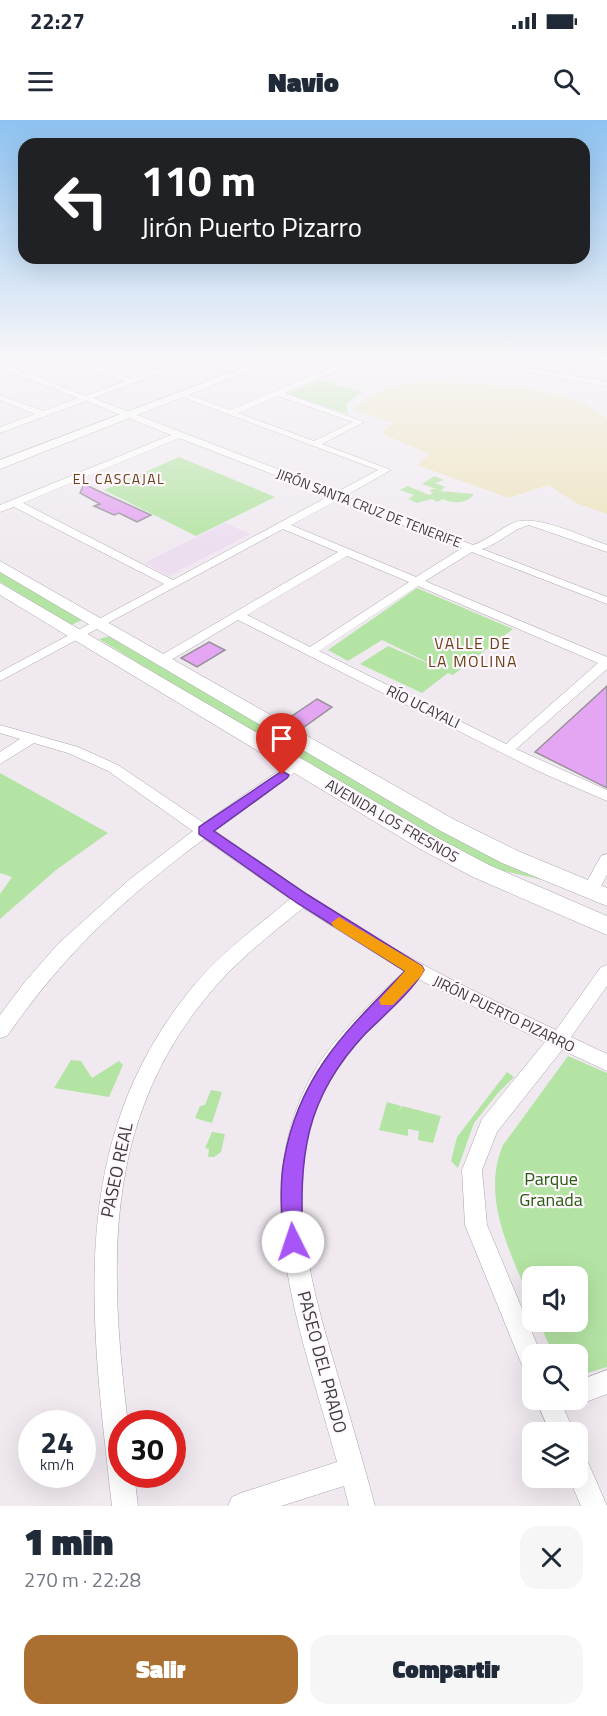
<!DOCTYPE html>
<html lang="es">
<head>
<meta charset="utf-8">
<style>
  body { margin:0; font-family:"Titillium Web",sans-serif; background:#f6f6f7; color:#1f2937; height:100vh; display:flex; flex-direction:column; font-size:22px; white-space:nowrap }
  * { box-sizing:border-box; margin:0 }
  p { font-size:20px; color:#747a83 }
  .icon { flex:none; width:33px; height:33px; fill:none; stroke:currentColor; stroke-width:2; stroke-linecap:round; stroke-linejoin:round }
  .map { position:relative; height:1386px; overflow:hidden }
  .drawer { display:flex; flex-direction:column; background:#fff; flex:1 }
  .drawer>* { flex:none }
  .guide { position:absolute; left:18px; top:18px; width:572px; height:126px; border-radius:18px; box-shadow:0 6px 24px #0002; background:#202124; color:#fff; overflow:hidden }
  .tools { position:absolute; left:522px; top:1146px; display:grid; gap:12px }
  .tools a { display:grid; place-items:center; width:66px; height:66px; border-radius:12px; background:#fff; box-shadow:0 6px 24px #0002; font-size:30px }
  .speed { position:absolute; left:18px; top:1290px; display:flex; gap:12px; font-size:30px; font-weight:700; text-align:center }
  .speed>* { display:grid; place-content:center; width:78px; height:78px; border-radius:50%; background:#fff; box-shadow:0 6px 24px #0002; line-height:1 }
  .speed small { font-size:15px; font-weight:400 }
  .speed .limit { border:9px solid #d22; background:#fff; color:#111 }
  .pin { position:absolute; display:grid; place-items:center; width:51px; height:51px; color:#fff; margin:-62px -26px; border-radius:50% 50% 50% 0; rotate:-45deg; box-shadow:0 0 6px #0007 }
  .pin .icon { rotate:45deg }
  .me { position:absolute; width:66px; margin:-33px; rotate:356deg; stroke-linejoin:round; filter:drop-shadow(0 0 4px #0008) }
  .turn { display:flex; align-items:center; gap:21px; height:126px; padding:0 24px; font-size:27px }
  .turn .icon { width:78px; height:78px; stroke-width:2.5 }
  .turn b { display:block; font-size:42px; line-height:51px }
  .round { display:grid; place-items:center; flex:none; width:63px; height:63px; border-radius:18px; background:#f6f6f7 }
  .summary { display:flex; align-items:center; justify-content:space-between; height:102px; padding:0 24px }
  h1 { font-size:36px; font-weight:800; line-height:45px }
  .cta { display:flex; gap:12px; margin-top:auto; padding:12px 24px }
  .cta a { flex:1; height:69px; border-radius:18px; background:#ab6f31; color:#fff; font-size:24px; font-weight:800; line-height:69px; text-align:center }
  .cta a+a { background:#f6f6f7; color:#1f2937 }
  .status { display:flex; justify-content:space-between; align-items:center; height:42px; padding:0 30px; background:#fff; direction:ltr }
  .status svg { height:16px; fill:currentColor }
  header { display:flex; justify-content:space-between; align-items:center; height:78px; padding:0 24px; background:#fff; font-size:27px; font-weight:800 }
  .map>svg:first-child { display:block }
</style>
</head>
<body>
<div class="status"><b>22:27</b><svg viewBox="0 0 49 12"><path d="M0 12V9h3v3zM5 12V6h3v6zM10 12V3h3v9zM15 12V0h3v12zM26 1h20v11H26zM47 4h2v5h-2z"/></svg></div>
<header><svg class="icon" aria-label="menu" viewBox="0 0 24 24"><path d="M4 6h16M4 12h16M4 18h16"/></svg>Navio<svg class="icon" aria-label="search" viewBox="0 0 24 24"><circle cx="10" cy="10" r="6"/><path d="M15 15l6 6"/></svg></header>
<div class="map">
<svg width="607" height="1386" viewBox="0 0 607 1386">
  <rect width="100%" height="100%" fill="#f0eaf0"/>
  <!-- education -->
  <path fill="#ecddef" d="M225,403L250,414L169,456L144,443Z"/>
  <!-- green -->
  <path fill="#b4e4a4" d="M321,260L362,272L346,284L348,294L288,274Z
    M179,337L275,377L196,416L104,370Z
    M434,356L444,360L435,363L445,367L440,371L474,374C467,384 453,384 443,379L437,382L432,379L417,383L408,379L414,375L400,370L408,366L429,375L433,373L430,371L432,369H436L422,364Z
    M0,452L82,500L71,505L0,462Z
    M417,468L513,509L453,555L448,553L422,573L360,544L388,526L439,548L382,520L348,541L328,530Z
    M110,516L548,761L486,747L301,642L99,519Z
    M0,653L108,713L56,750L0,799V774L12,757L0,753Z
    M568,936L607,953V1247L578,1256V1234H553L539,1202H578V1156H532V1185C512,1135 480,1079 503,1025Z
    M71,940L81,941L92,958L119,941L123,945L109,977L54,968Z
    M507,952L514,957L498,973L474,1003L458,1048L451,1041L457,1017Z
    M211,970L222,972L212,1003L195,998L200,986L205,985Z
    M387,982L401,986L398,992L402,986L441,996L433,1023L418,1020L419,1011L408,1009V1016L379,1010Z
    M212,1012L225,1014L221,1032L214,1037H208L209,1029L205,1028Z"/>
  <!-- sand -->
  <path fill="#ede3be" d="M420,262C472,262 529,265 579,282C589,285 598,293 607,299V394L576,383L548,365L509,378L417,345L429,334L381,313L393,303L354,290C371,269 394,266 420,262Z"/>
  <!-- building -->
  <path fill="#e4a6f3" stroke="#979298" stroke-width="1.5" d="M84,364L105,374L151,395L137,402L119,393L114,395L94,386L100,384L80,373Z
    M209,522L225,530L197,547L181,538Z
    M607,566V668L535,632Z
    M317,579L332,587L304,607L289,598Z"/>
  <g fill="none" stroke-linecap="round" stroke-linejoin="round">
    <defs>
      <path id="street" d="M69,240C79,240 88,246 97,246C107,246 116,240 126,240L105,249L132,259L184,240H194L93,278L337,372L378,350L177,275L184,273L230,290L351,240H361L285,273L364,302L322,324L391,350L345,376L473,425C488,420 499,409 513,403C536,393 583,417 607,425V432L529,405C512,409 499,424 482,429L607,477V484L472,432L425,461L607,537V549L516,629L607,670V681L540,652L238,500L166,543H158V537L338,432L283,409L0,561V552L164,464L14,387L0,392V385L171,315L86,281L0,313V307L35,294L0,280V275L43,291L78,278L0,248V243L86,276L125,261ZM278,276L353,302L314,321L238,293ZM179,318L329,376L173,460L23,383ZM338,380L462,428L416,457L291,405ZM347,436L409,462L310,527L247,495ZM418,466L598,543L506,624L319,531Z
        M530,248L607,262V266L527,252Z
        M0,605L78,627L118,645L204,703L291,642H301L303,645L301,648L215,711C274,751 333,794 395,829C447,859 501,884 556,910L601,847L607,845V866L571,917L607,934V951L562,930L497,1012L482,1050L487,1105L541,1234H532V1254L524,1250L465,1105L462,1050L482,999L545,922L418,859C386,893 350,925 327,966C276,1058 313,1171 340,1263C352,1304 364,1345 375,1386H349L344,1366L281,1386H228L232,1377L241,1373L337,1342C304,1219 245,1079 311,957C333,916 371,884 404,851L303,788C270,815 236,841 209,874C102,1002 109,1147 128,1304H122V1354H134L138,1386H112C91,1198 64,1021 195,864C222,832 258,806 290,779L204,719C123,779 65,833 7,916L0,918V895L24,863L57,825L130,759L193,711L108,651L68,633L34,623L0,644V632L20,619L0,613Z
        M607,734V755L596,775H584L582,771L584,767L601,736Z
        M607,1250V1274L578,1285L569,1282L568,1280H578V1261Z
        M536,1280H560L574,1312H550Z
        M578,1336L587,1340L607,1386H581L569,1358H578Z"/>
      <path id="secondary" d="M263,240H277L0,349V340Z
        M0,441L455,700L518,731L607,768V786L502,743L439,710L0,452Z
        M0,463L436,717L489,745L607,796V815L473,757L420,729L0,475Z"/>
    </defs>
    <!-- street casing -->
    <use href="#street" stroke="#aba5ab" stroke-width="1"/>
    <!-- secondary casing -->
    <use href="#secondary" stroke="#aba5ab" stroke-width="1"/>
    <!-- street -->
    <use href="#street" fill="#fff" fill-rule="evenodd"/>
    <!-- secondary -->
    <use href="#secondary" fill="#fff" fill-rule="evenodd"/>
  </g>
  <!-- sky -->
  <linearGradient id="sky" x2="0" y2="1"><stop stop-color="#8ec2f1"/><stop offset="0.55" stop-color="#f8f6f8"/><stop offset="1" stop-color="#f8f6f8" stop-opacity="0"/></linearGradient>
  <rect width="607" height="434" fill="url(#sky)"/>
  <!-- route -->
  <path fill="#a855f7" stroke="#6d37a1" stroke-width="1.5" d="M282,651L289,655L287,658L214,711L308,775L422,846L424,850C413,871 382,897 365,914C304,979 299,1037 303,1122L300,1129L293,1132L286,1129L283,1122C282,1095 279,1066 284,1040C299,954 347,910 405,851L297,783L199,714V707Z"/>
  <!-- slow -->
  <path fill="#f59e0b" d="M339,797L422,846L424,850L422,855L393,885H381L379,880L405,851L334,807L331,803Z"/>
  <g text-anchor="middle" stroke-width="4.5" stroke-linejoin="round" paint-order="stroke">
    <!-- far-neighbourhood labels -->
    <g font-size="14" letter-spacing="1.5" fill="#694014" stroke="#fef7fe">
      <text x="119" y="364">EL CASCAJAL</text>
    </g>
    <!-- far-street labels -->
    <g font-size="14" fill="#3c3a3d" stroke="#fef7fe">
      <text transform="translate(369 388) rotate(21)" y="5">JIRÓN SANTA CRUZ DE TENERIFE</text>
    </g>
    <!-- street labels -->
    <g font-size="15" fill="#3c3a3d" stroke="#fef7fe">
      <text transform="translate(423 587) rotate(26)" y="5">RÍO UCAYALI</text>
      <text transform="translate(392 701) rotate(30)" y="5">AVENIDA LOS FRESNOS</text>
      <text transform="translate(504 894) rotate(26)" y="5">JIRÓN PUERTO PIZARRO</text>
    </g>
    <!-- neighbourhood labels -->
    <g font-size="16" letter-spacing="1.5" fill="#694014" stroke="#fef7fe">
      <text x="473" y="529">VALLE DE<tspan x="473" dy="18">LA MOLINA</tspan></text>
    </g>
    <!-- near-street labels -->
    <g font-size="18" fill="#3c3a3d" stroke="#fef7fe">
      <text transform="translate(117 1050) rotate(-78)" y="6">PASEO REAL</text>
      <text transform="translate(322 1242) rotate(75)" y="6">PASEO DEL PRADO</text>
    </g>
    <!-- near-park labels -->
    <g font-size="18" fill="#255c0a" stroke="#fef7fe">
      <text x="551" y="1065">Parque<tspan x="551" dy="21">Granada</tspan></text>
    </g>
  </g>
</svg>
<div class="tools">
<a><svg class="icon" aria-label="sound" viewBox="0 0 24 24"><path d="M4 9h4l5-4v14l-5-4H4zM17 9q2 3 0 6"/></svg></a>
<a><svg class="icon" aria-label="search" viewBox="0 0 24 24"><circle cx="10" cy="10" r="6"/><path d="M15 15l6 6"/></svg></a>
<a><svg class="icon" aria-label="layers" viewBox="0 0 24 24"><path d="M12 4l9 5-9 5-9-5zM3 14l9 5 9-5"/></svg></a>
</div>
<div class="speed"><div>24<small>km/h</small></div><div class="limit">30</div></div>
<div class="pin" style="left:282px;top:655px;background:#d93025"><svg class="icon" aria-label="arrive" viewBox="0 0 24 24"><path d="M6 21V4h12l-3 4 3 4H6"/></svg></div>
<svg class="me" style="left:293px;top:1122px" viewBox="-20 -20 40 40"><circle r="19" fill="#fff"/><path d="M0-13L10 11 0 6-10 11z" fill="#a855f7"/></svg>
<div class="guide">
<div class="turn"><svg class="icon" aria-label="left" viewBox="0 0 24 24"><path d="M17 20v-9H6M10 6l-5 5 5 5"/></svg><div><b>110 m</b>Jirón Puerto Pizarro</div></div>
</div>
</div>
<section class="drawer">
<div class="summary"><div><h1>1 min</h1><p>270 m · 22:28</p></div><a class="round"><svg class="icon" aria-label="close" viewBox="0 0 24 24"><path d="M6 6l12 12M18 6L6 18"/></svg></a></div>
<div class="cta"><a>Salir</a><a>Compartir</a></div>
</section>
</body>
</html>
